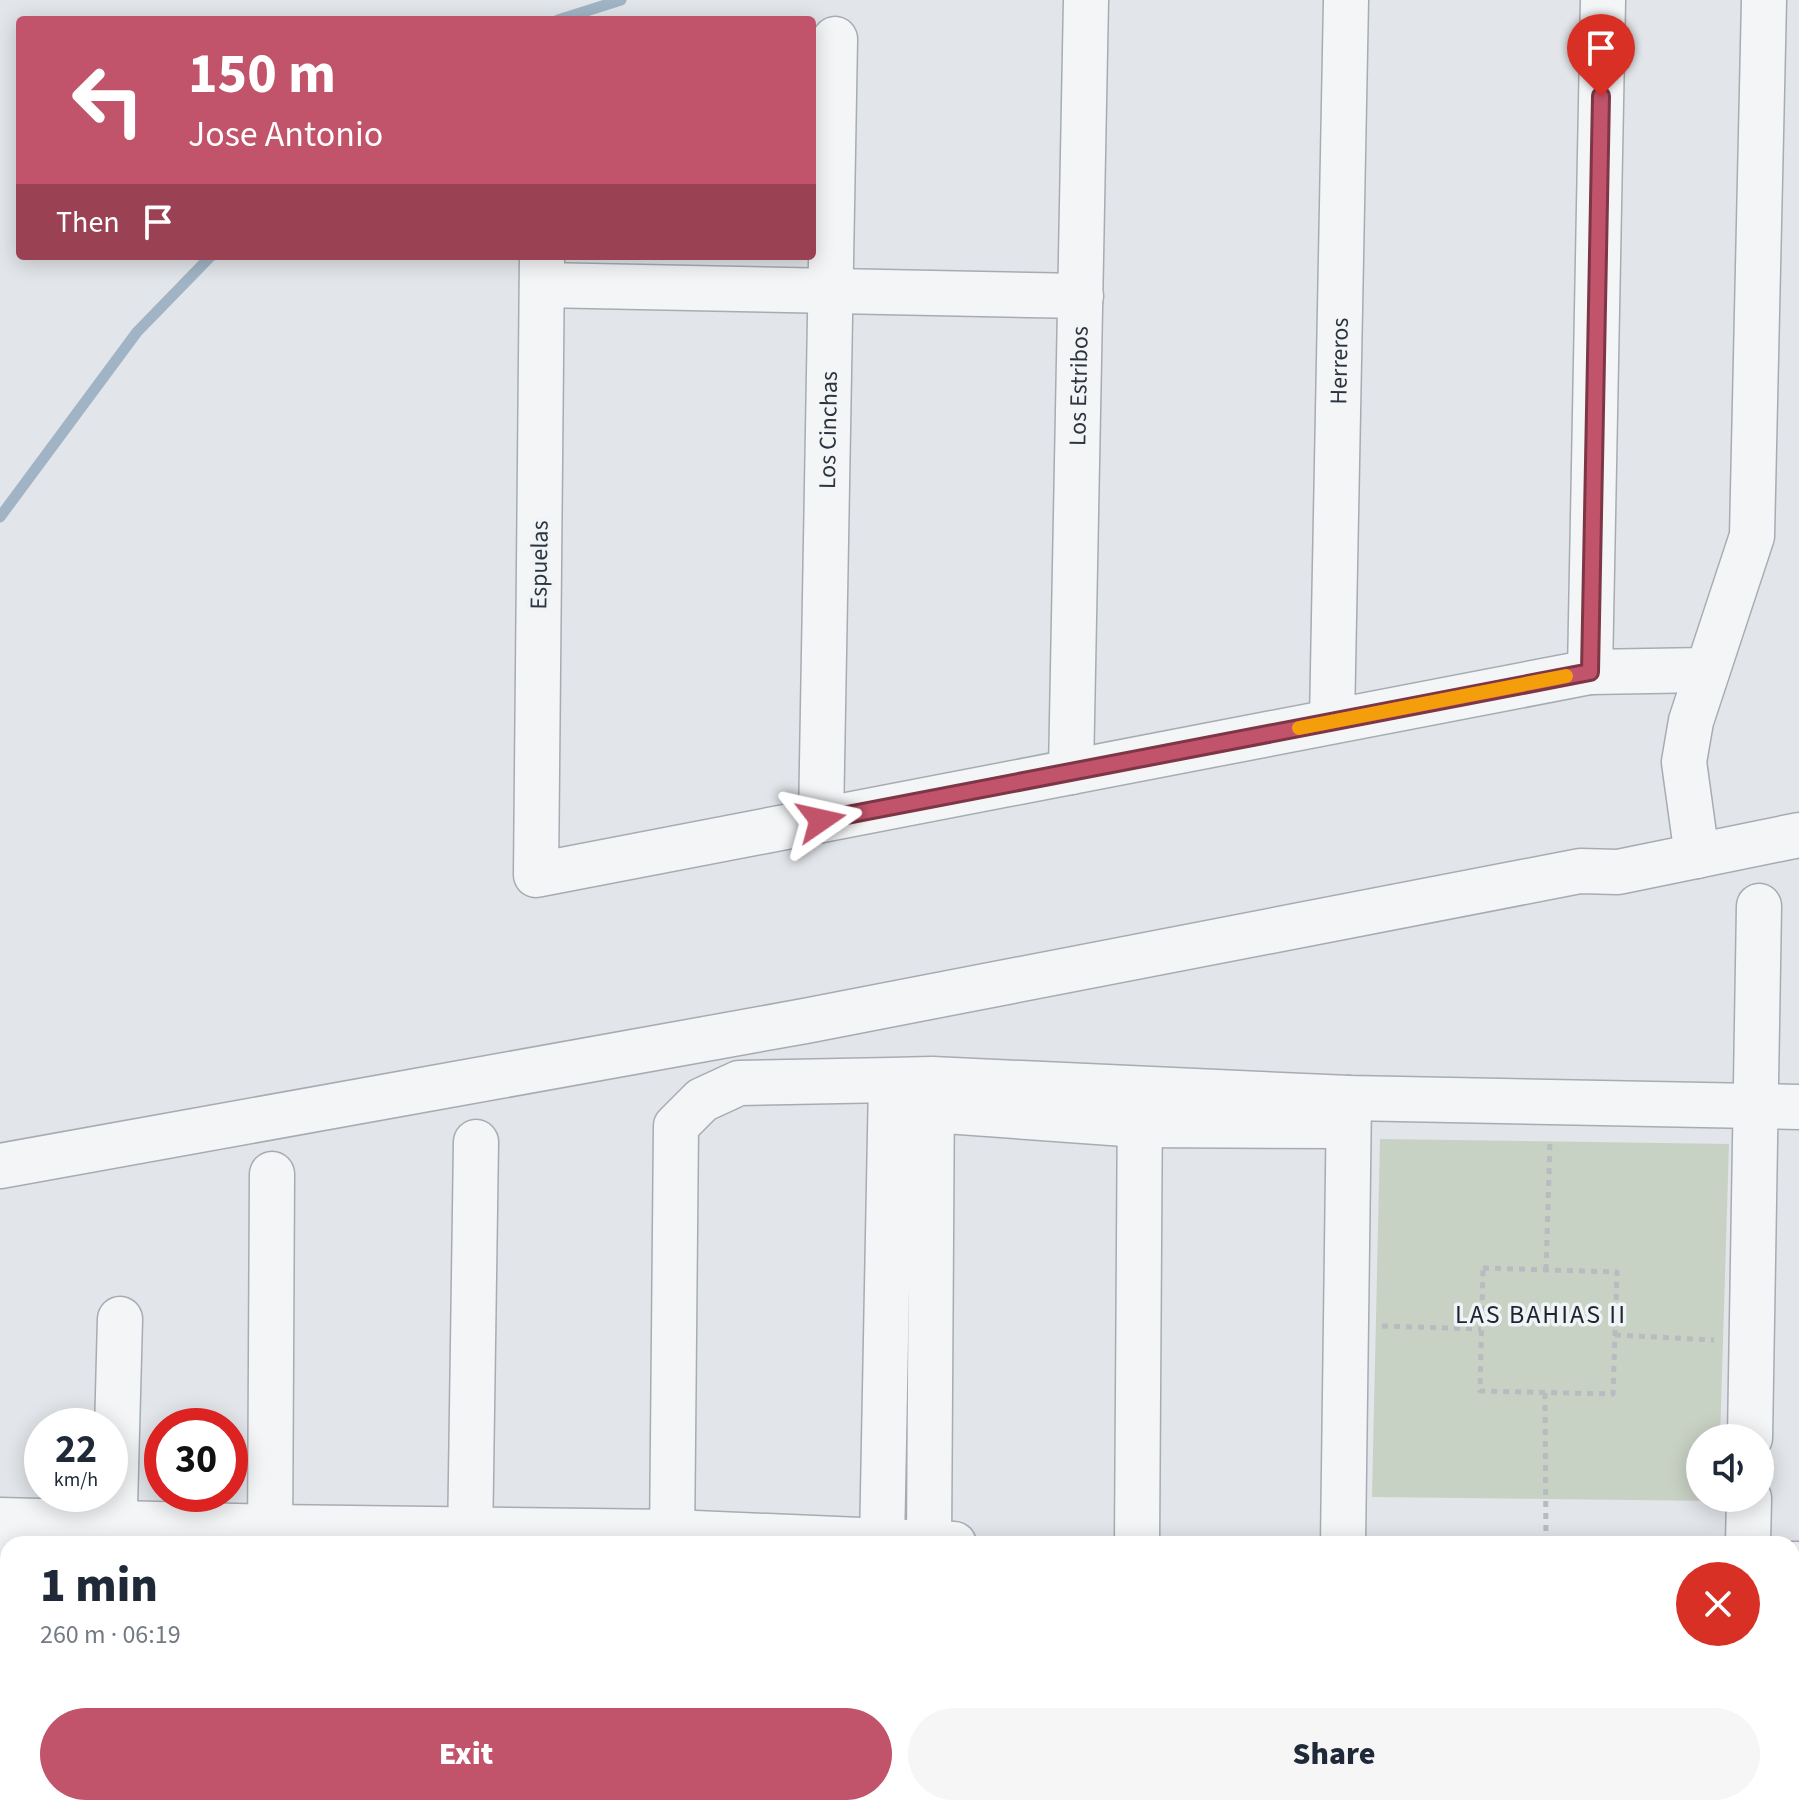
<!DOCTYPE html>
<html lang="en">
<head>
<meta charset="utf-8">
<style>
  body { margin:0; font-family:"Source Sans 3",sans-serif; background:#f6f6f7; color:#1f2937; height:100vh; display:flex; flex-direction:column; font-size:30px; white-space:nowrap }
  * { box-sizing:border-box; margin:0 }
  p { font-size:26px; color:#747a83 }
  .icon { flex:none; width:44px; height:44px; fill:none; stroke:currentColor; stroke-width:2; stroke-linecap:round; stroke-linejoin:round }
  .map { position:relative; flex:1; overflow:hidden }
  .side { position:absolute; left:0px; top:1536px; width:1800px; height:280px; display:flex; flex-direction:column; background:#fff; border-radius:24px 24px 0 0; box-shadow:0 4px 20px #0003 }
  .side>* { flex:none }
  .guide { position:absolute; left:16px; top:16px; width:800px; height:244px; border-radius:8px; box-shadow:0 4px 20px #0003; background:#c1536a; color:#fff; overflow:hidden }
  .controls { position:absolute; left:1686px; top:1424px; display:grid; gap:16px }
  .controls a { display:grid; place-items:center; width:88px; height:88px; border-radius:50%; background:#fff; box-shadow:0 4px 20px #0003; font-size:40px }
  .speed { position:absolute; left:24px; top:1408px; display:flex; gap:16px; font-size:40px; font-weight:700; text-align:center }
  .speed>* { display:grid; place-content:center; width:104px; height:104px; border-radius:50%; background:#fff; box-shadow:0 4px 20px #0003; line-height:1 }
  .speed small { font-size:20px; font-weight:400 }
  .speed .limit { border:12px solid #d22; background:#fff; color:#111 }
  .pin { position:absolute; display:grid; place-items:center; width:68px; height:68px; color:#fff; margin:-82px -34px; border-radius:50% 50% 50% 0; rotate:-45deg; box-shadow:0 0 8px #0007 }
  .pin .icon { rotate:45deg }
  .me { position:absolute; width:88px; margin:-44px; rotate:79deg; stroke-linejoin:round; filter:drop-shadow(0 0 6px #0008) }
  .turn { display:flex; align-items:center; gap:28px; height:168px; padding:0 40px; font-size:36px }
  .turn .icon { width:104px; height:104px; stroke-width:2.5 }
  .turn b { display:block; font-size:56px; line-height:68px }
  .then { display:flex; align-items:center; height:76px; padding:0 40px; background:#0003; gap:16px; font-size:30px }
  .round { display:grid; place-items:center; flex:none; width:84px; height:84px; border-radius:42px; background:#f6f6f7 }
  .overview { display:flex; align-items:center; justify-content:space-between; height:136px; padding:0 40px }
  h1 { font-size:48px; font-weight:800; line-height:60px }
  .button { display:flex; gap:16px; margin-top:auto; padding:16px 40px }
  .button a { flex:1; height:92px; border-radius:48px; background:#c1536a; color:#fff; font-size:32px; font-weight:800; line-height:92px; text-align:center }
  .button a+a { background:#f6f6f7; color:#1f2937 }
  .map>svg:first-child { display:block }
</style>
</head>
<body>
<div class="map">
<svg width="1799" height="1816" viewBox="0 0 1799 1816">
  <rect width="100%" height="100%" fill="#e2e5e9"/>
  <!-- green -->
  <path fill="#c8d2c4" d="M1380,1139L1729,1144L1720,1438H1700V1498H1718V1501L1372,1497Z"/>
  <g fill="none" stroke-linecap="round" stroke-linejoin="round">
    <!-- stream -->
    <path stroke="#a0b4c5" stroke-width="11" d="M558,20L621,0
      M0,517L137,332L211,256"/>
    <defs>
      <g id="minor">
        <path d="M542,256L536,875L1590,672L1706,670"/>
        <path d="M542,285L1081,296"/>
        <path d="M1590,672L1603,0"/>
        <path id="s1" d="M1332,721L1346,0"/>
        <path id="s2" d="M1071,772L1086,0"/>
        <path id="s3" d="M821,820L835,39"/>
        <path d="M1697,856L1684,762L1691,721L1752,536L1764,0"/>
        <path d="M891,1109L932,1110L1139,1125L1344,1126"/>
        <path d="M0,1166L805,1021L1580,871L1618,872L1799,835"/>
        <path d="M1750,1438L1759,906"/>
        <path d="M0,1520L271,1527L672,1532L954,1544"/>
        <path d="M114,1544L120,1319"/>
        <path d="M270,1544L272,1174"/>
        <path d="M470,1544L476,1142"/>
        <path d="M672,1544L676,1126L702,1100L739,1083L891,1080L932,1079L1349,1098L1799,1107"/>
        <path d="M882,1544L891,1082"/>
        <path d="M929,1544L932,1082"/>
        <path d="M1137,1544L1140,1095"/>
        <path d="M1343,1544L1349,1098"/>
        <path d="M1748,1544L1749,1498"/>
        <path d="M0,1561H8"/>
        <path d="M1792,1564H1799"/>
        <path d="M1792,1601H1799"/>
        <path d="M269,1816V1808"/>
        <path d="M1339,1816V1808"/>
        <path d="M1538,1816V1808"/>
        <path d="M1743,1816L1744,1808"/>
      </g>
    </defs>
    <!-- minor casing -->
    <use href="#minor" stroke="#a7acb3" stroke-width="47"/>
    <!-- path -->
    <path stroke="#b8bbc0" stroke-width="5" stroke-dasharray="6 6" stroke-linecap="butt" d="M1483,1268L1617,1272L1613,1394L1480,1391Z
      M1546,1270L1550,1142
      M1382,1326L1481,1329
      M1615,1335L1714,1340
      M1545,1393L1546,1544"/>
    <!-- minor -->
    <use href="#minor" stroke="#f4f5f7" stroke-width="44"/>
  </g>
  <g fill="none" stroke-linecap="round" stroke-linejoin="round">
    <defs>
      <path id="route" d="M821,820L1590,672L1601,96"/>
    </defs>
    <!-- route casing -->
    <use href="#route" stroke="#7d3645" stroke-width="20"/>
    <!-- route -->
    <use href="#route" stroke="#c1536a" stroke-width="14"/>
    <!-- slow -->
    <path stroke="#f59e0b" stroke-width="14" d="M1299,728L1566,676"/>
  </g>
  <g text-anchor="middle" stroke-width="7" stroke-linejoin="round" paint-order="stroke">
    <!-- street labels -->
    <g font-size="24" fill="#2b343f" stroke="#f1f4f6">
      <text dy="8" stroke="none"><textPath href="#s1" startOffset="360">Herreros</textPath></text>
      <text dy="8" stroke="none"><textPath href="#s2" startOffset="386">Los Estribos</textPath></text>
      <text dy="8" stroke="none"><textPath href="#s3" startOffset="390">Los Cinchas</textPath></text>
      <text transform="translate(539 565) rotate(-89)" y="8">Espuelas</text>
    </g>
    <!-- neighbourhood labels -->
    <g font-size="26" letter-spacing="2" fill="#1d2530" stroke="#f1f4f6">
      <text x="1541" y="1323">LAS BAHIAS II</text>
    </g>
  </g>
</svg>
<div class="controls">
<a><svg class="icon" aria-label="sound" viewBox="0 0 24 24"><path d="M4 9h4l5-4v14l-5-4H4zM17 9q2 3 0 6"/></svg></a>
</div>
<div class="speed"><div>22<small>km/h</small></div><div class="limit">30</div></div>
<div class="pin" style="left:1601px;top:96px;background:#d93025"><svg class="icon" aria-label="arrive" viewBox="0 0 24 24"><path d="M6 21V4h12l-3 4 3 4H6"/></svg></div>
<svg class="me" style="left:821px;top:820px" viewBox="-20 -20 40 40"><path d="M0-17L14 15 0 8-14 15z" fill="#c1536a" stroke="#fff" stroke-width="4"/></svg>
<div class="guide">
<div class="turn"><svg class="icon" aria-label="left" viewBox="0 0 24 24"><path d="M17 20v-9H6M10 6l-5 5 5 5"/></svg><div><b>150 m</b>Jose Antonio</div></div>
<div class="then">Then<svg class="icon" aria-label="arrive" viewBox="0 0 24 24"><path d="M6 21V4h12l-3 4 3 4H6"/></svg></div>
</div>
<section class="side">
<div class="overview"><div><h1>1 min</h1><p>260 m · 06:19</p></div><a class="round" style="background:#d93025;color:#fff"><svg class="icon" aria-label="close" viewBox="0 0 24 24"><path d="M6 6l12 12M18 6L6 18"/></svg></a></div>
<div class="button"><a>Exit</a><a>Share</a></div>
</section>
</div>
</body>
</html>
